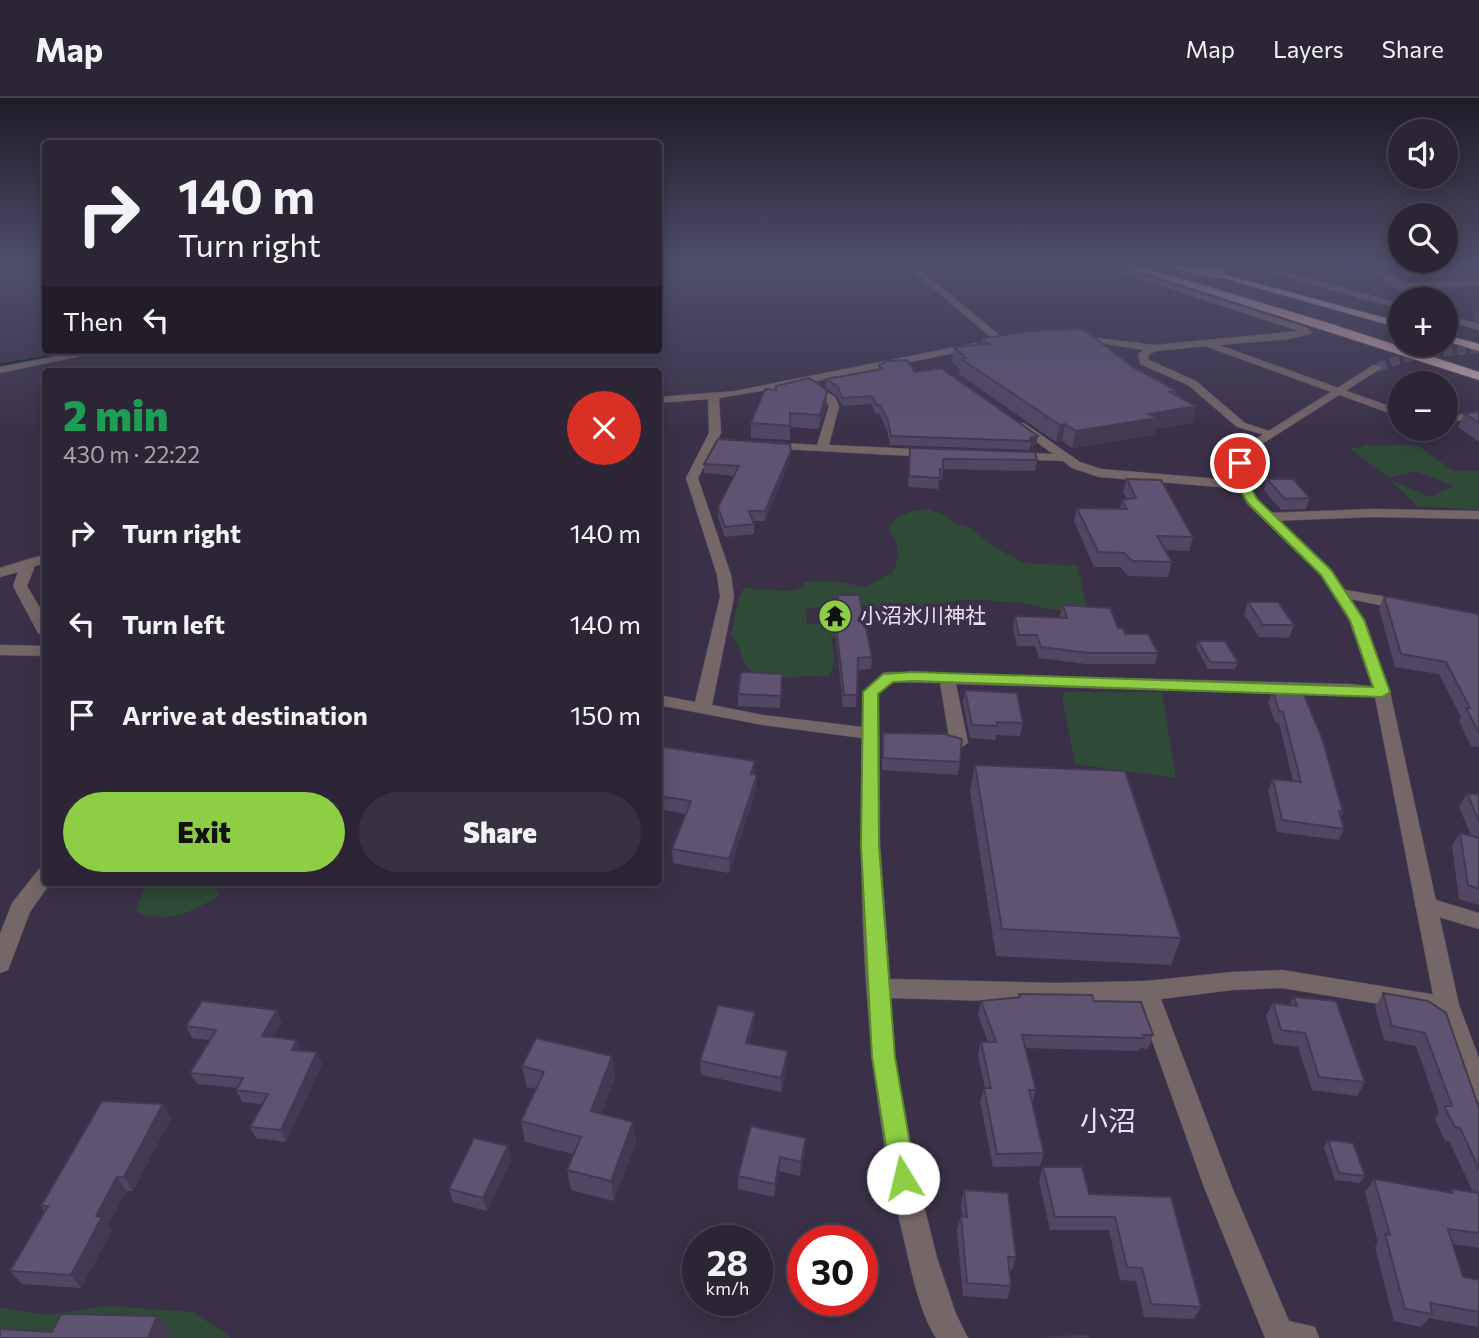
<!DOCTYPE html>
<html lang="en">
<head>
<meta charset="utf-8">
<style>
  body { margin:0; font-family:Commissioner,"Noto Sans JP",sans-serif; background:#383142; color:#f1f3f6; height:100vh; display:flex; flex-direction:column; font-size:26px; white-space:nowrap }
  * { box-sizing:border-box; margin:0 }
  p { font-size:23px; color:#a6a5ad }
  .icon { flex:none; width:38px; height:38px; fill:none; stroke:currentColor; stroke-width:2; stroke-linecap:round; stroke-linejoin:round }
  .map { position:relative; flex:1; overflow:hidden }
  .details { position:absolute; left:42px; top:270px; width:620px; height:518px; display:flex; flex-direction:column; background:#2c2536; border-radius:7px; box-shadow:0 4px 18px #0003,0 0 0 2px #484251 }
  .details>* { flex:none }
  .banner { position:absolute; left:42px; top:42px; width:620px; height:214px; border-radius:7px; box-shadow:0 4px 18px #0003,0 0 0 2px #484251; background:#2c2536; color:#f1f3f6; overflow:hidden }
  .tools { position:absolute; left:1388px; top:21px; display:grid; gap:14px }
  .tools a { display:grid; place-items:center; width:70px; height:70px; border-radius:50%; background:#2c2536; box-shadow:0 4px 18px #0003,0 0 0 2px #484251; font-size:35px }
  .speed { position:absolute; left:682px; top:1127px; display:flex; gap:14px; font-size:35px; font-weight:700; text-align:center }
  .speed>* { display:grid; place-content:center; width:91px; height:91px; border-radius:50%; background:#2c2536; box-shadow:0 4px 18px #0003,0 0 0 2px #484251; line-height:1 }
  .speed small { font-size:18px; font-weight:400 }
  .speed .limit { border:10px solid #d22; background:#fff; color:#111 }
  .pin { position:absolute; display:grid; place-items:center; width:60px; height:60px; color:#fff; margin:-30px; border:4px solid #fff; border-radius:50%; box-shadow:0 2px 7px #0007 }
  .me { position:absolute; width:77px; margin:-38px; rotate:351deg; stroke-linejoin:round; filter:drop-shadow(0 0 5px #0008) }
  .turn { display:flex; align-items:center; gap:24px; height:147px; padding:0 21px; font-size:32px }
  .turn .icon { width:91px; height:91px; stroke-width:2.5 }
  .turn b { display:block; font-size:49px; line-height:60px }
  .then { display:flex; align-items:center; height:66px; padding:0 21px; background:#0003; gap:14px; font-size:26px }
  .round { display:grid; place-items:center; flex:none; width:74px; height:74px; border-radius:37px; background:#383142 }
  .headline { display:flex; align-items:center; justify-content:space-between; height:119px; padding:0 21px }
  h1 { font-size:42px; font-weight:800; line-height:52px; color:#1e9e55 }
  .cta { display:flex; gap:14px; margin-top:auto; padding:14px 21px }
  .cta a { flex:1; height:80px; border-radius:42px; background:#8dce44; color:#111; font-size:28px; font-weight:800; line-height:80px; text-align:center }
  .cta a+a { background:#383142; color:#f1f3f6 }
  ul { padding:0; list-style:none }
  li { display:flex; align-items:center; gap:21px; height:91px; padding:0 21px }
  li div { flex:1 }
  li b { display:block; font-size:26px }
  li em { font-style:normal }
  header { display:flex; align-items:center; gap:42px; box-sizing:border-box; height:98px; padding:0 35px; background:#2c2536; border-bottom:2px solid #484251 }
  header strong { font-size:33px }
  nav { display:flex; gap:38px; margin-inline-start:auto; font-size:24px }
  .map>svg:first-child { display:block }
</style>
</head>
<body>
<header>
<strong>Map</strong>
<nav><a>Map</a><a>Layers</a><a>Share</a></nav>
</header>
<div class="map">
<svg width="1479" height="1240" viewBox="0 0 1479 1240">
  <rect width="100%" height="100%" fill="#3a3148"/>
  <!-- green -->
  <path fill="#2f4a36" d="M1362,347H1417L1453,373H1479V412L1417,408L1391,382L1430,399L1454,388L1415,373L1389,380L1349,350L1363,349Z
    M928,411L943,416L954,425L971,430L988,445L1020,463L1031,466L1077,467L1087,510L1080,513L1053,512L1028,506L984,502H960L928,512L889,513L855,505L805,511L807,526C821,527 838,523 845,537L831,540L835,562L829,578C805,575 767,588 748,570C739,560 743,548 731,537L739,500L744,490L789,493L803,489L804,484L836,483L864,489L878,483L883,478L892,476C901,458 900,448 889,432C896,414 910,414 928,411Z
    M1066,594H1162L1176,680L1075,666L1062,598Z
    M147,784H213L219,797C192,815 166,827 135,813Z
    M108,1208L192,1214L230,1238V1240H0V1209L46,1217Z"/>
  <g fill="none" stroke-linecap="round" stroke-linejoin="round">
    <!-- stream -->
    <path stroke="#002627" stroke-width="4.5" d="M0,268L87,252"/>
    <!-- minor-tunnel -->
    <path stroke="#544c62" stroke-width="9" stroke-dasharray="9 4.5" stroke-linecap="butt" d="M1165,183L1194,176"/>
    <!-- tertiary-tunnel -->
    <path stroke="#544c62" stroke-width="9" stroke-dasharray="9 4.5" stroke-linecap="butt" d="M1378,269L1418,256L1479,251"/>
    <defs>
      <path id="minor" d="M903,165H912L1004,241V245H998Z
        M1091,165H1103L1306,229L1312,234L1310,236L1289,241L1219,247L1400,312V319L1205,248L1156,253L1148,257L1149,262L1196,283L1245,325L1278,336L1272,339L1237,329L1188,287L1140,266L1138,256L1144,252L1069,240L1074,237L1154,247L1299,233Z
        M1233,165H1250L1400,205V211L1249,169H1234L1194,178L1190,176Z
        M1365,165H1374L1404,185L1479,182V188L1413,190L1432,201C1409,202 1381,181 1365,165Z
        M1446,217L1479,226V232L1446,223Z
        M976,245L981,248L979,250L812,284L835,299L839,308L829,347L935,352V358L931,359L763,350L761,348L767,344L817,347L829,308L826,303L802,286L719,300L721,335L698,380L731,477L734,499L712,607L763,617L862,629L863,594L883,575L889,574L1350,586L1388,590L1390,594L1388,598L1382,599L956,586L968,645L959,651L950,645L940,585L893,584L879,595L880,748L890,881L1056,885L1146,883L1232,874L1282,872L1455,900L1459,907L1455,914L1447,917L1282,890L1232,892L1161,901L1232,1089L1289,1223L1315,1229L1319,1240H1265L1204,1089L1138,903L1056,905L891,900L895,959L917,1080L937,1160L956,1216L968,1240H936C918,1212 910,1166 902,1133C863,972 859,805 862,640L763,627L658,607V597L695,604L720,499L717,477L686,380L709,335L708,301L658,305V299L735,293Z
        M1479,316V322L1446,323V317Z
        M1016,325H1024L1080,364L1101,371L1243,383L1249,387L1243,391L1099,379L1072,370L1063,363L1008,361V355L1012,354L1053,356L1016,329Z
        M1373,411L1479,413V421L1373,419L1269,423L1262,419L1269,415Z
        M46,456V465L35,468L27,488L46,520V540L38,535L13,488L18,474L0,479V470Z
        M1340,491L1404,502L1412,507L1404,512L1335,498L1333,495L1335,492Z
        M0,547L46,548V558L0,557Z
        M46,769V784H51L30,814L8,872L0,875V836L12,805L39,771Z
        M1426,799L1479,815V831L1418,813L1415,807L1418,801Z"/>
      <path id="tertiary" d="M89,252H109L0,275V269Z
        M1374,267L1383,269L1262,346L1246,365V381L1257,401L1331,472L1365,522L1390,594L1459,907L1479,960V1004L1470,1001L1466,993L1435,907L1374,594L1349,522L1321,478L1247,406L1234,381V364L1254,342Z"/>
      <path id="motorway" d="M1114,165H1129L1325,224L1479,274V282Z
        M1215,174L1400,224V230L1215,178Z
        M1446,237L1479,246V253L1446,243Z"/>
    </defs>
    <!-- minor casing -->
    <use href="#minor" stroke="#564d63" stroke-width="1"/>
    <!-- tertiary casing -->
    <use href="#tertiary" stroke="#564d63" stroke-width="1"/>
    <!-- motorway casing -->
    <use href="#motorway" stroke="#564d63" stroke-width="2"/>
    <!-- minor -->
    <use href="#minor" fill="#756667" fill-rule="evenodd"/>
    <!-- tertiary -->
    <use href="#tertiary" fill="#756667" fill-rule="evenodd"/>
    <!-- motorway -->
    <use href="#motorway" fill="#caa7a9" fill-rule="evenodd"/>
    <defs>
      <path id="motorway-bridge" d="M1175,165L1218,176"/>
    </defs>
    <!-- motorway-bridge casing -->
    <use href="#motorway-bridge" stroke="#564d63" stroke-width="11" stroke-linecap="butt"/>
    <!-- motorway-bridge -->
    <use href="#motorway-bridge" stroke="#caa7a9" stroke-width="10"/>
  </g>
  <!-- wall -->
  <path fill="#524762" d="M1333,165H1364V167H1336Z
    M1378,165H1479V180L1432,181L1425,177L1395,176Z
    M1479,213V225L1473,220L1475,214Z
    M981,241L1133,269L1177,293L1176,297L1192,325L1154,331L1153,337L1072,350L1062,343L1056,344L959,276L960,271L952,264L954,249L980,247Z
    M879,267L915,274L941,270L1036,348L1030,349L1029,352L890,347L887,332L879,315L876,316L871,306L842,308L837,298L826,290V281L879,272Z
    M776,288L827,294L826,308L819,331L790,329V342L751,340V325L776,292Z
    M1479,314V344L1458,329L1464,315Z
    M910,350L1037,362L1035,373L943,371L942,382H939L938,391L908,389Z
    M790,362L765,423H753L754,426V436L725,439L718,419V409L734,378L704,375V366Z
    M1127,381L1193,439L1189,453L1165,452L1172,464L1168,479L1128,478L1120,469H1094L1074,423L1077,410L1120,411L1122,402L1127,401L1123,394Z
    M1267,381L1310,400L1306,411L1281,412L1264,392Z
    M838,497L872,559L871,571L857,572L856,609H843L833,512V500H837Z
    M1384,498L1479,516V649L1471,648L1459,623L1461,619L1439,576L1395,569L1379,511Z
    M1248,504L1294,527L1289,540L1259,539L1244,516Z
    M1063,507L1118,530L1158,555L1155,566H1086L1039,560L1035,548H1017L1013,529L1015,518L1061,520L1060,518Z
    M1198,543L1238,565L1235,571H1208L1196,549Z
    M782,576L780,610L738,608V596Z
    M965,592L1023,625L1020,638L996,637L995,642L970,640L963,605Z
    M1273,593L1343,714L1341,719L1344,731L1339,742L1277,734L1268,692L1273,681L1293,683L1279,625L1275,624L1268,604Z
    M883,635L960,664L958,677L882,672V647Z
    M658,648L757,677V691L729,775L673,765L672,751L686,716L658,711Z
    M975,667L1181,840L1171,867L996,858L970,693Z
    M1467,695L1479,697V807L1459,801L1452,748L1460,735L1471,737L1459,709Z
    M1383,895L1428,903L1479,1010V1150L1453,1146L1463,1179L1479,1182L1478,1229L1429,1220L1421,1229L1394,1223L1375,1149L1378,1145L1365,1094L1374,1081L1449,1094L1452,1091L1473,1094L1449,1043H1445L1435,1021L1439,1014L1416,948L1384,942L1375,909Z
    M1019,896L1094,903L1153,937L1148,951L1140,950L1139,953L1025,950L1036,992L1032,1004L1044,1055L1040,1068L993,1069L980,1003L985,990L978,957L981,944H988L978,917L981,903L1019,899Z
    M1294,899L1365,984L1357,998L1312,992L1298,949L1274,946L1266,918L1273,905L1289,907Z
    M277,912L282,924L273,940L302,953L317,954L322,966L286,1044L256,1040L250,1029L262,1006L242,1004L236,992L237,990L197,986L190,975L209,942L192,940L186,928Z
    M754,928L749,946L787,967L781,994L701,977L700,963Z
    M612,958L615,979L601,1016L633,1024L636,1045L614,1103L571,1092L567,1072L573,1056L525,1044L521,1023L536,991L527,989L522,968Z
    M171,1020L133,1093H126L108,1128L112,1132L81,1190L22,1186L10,1173L45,1114L41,1108Z
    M751,1028L805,1054L800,1078L779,1073L774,1099L738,1091V1078Z
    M1328,1042L1365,1078L1360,1085L1335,1082L1324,1049Z
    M508,1048L511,1062L487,1113L453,1104L449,1091Z
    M1043,1069L1089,1096L1171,1099L1201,1209L1194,1221L1144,1219L1136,1183L1120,1182L1109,1132H1050L1039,1083Z
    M964,1092L1016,1159L1012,1172H1009L1011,1188L1007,1201L963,1198L957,1132L961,1118L962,1119L961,1105Z"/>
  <!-- shaded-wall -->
  <path fill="#423a50" d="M827,294L826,308L819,331L820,317Z
    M1196,308L1192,325L1154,331L1153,337L1072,350L1076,333L1149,316Z
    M1065,326L1062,343L1056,344L1060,327Z
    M1038,338L1036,348L1030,349L1031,343L1030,340Z
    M791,353L790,362L765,423V413Z
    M660,598V610L663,604L664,617L658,629V601Z
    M755,663V676L751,690V676Z
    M757,677V691L729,775V761Z
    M277,912L282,924L267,950L262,938Z
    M755,914L754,928L746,959V945Z
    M297,942L302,954L292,952Z
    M788,953L787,967L781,994V980Z
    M317,954L322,966L286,1044L281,1032Z
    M612,958L615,979L594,1034L591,1013Z
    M163,1006L171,1020L133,1093L124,1079Z
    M633,1024L636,1045L614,1103L611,1083Z
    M806,1040L805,1054L800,1078L801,1064Z
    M508,1048L511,1062L487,1113L483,1100Z
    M780,1059L779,1073L774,1099L775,1086Z
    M117,1079L126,1093L108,1128L112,1132L81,1190L71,1177L96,1118Z
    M157,1218L171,1237L170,1240H148Z"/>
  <!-- building -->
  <path fill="#5f5372" stroke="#423a50" stroke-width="2" d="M1389,165H1479V174L1435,175L1427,171L1398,170Z
    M1083,231L1133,269L1177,293L1170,294L1196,308L1149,316L1157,320L1076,333L1065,326L1060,327L961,261L966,260L954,249L989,246L981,241L1029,233Z
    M907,262L915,274L941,270L1038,338L1030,340L1031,343L891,338L888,323L880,307H877L872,298L842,300L838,289L826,281L882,271L879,267L887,263Z
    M809,280L825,291L827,294L820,317L790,315V328L751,325L765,291L776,292V288Z
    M1479,314V325L1464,315Z
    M718,341L790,346L791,353L765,413H749L754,426L725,429L718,409L739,368L704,366Z
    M910,350L1035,354L1037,362L943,361V371H940V380L909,378Z
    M1127,381L1161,382L1193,439L1157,438L1172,464L1132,463L1124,455L1098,454L1077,410L1127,411L1122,402L1136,400Z
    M1267,381H1293L1310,400L1285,401Z
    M838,497H859L872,559L858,560L857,597H844L833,500H838Z
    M1384,498L1479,516V635L1466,610H1470L1446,564L1401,556Z
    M1248,504H1278L1294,527H1263Z
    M1063,507L1110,510L1118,530H1123L1125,536H1148L1158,555H1089L1041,549L1037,537H1019L1015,518L1067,520Z
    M1198,543H1225L1238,565L1210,564Z
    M741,574L782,576L781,598L738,596Z
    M965,592L1017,595L1023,625L997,624V628L972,627Z
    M1273,593L1304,597L1322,640L1343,714L1339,713L1344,731L1282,722L1273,681L1301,684L1283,614L1279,613Z
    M658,603L663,604L658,615Z
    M883,635L944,636L962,641L960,664L883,660Z
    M658,648L755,663L751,676L757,677L729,761L672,751L691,703L658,698Z
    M975,667L1125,673L1181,840L1002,831Z
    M1467,695L1479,697V724Z
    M1460,735L1479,740V791L1468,787Z
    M1383,895L1428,903L1446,915L1479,1010V1071L1460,1030L1455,1029L1444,1008H1452L1425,935L1392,928Z
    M1019,896L1092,897L1094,903L1141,904L1153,937H1143L1144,940L1022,937L1036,992H1029L1044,1055L997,1056L984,990H991L981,944H996L981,903L1020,899Z
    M1294,899L1336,903L1365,984L1319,979L1305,935L1281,932L1273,905L1297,908Z
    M202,903L277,912L262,938L297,942L292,952L317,954L281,1032L250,1029L268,996L236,992L243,980L190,975L216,932L186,928Z
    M718,907L755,914L746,945L788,953L781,980L700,963Z
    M536,940L612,958L591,1013L633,1024L611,1083L567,1072L581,1039L521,1023L544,974L522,968Z
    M102,1003L163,1006L124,1079H117L96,1118L102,1119L71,1177L10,1173L48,1108H41Z
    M751,1028L806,1040L801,1064L780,1059L775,1086L738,1078Z
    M474,1040L508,1048L483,1100L449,1091Z
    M1328,1042L1353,1045L1365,1078L1339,1075Z
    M1043,1069H1082L1089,1096L1171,1099L1201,1209L1151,1206L1142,1170L1127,1169L1115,1119H1055Z
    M1374,1081L1453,1095L1452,1091L1479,1095V1135L1448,1131L1463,1179L1479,1182V1214L1430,1205L1432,1216L1405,1211L1385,1136L1390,1137Z
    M964,1092L1008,1095L1016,1159H1008L1011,1188L967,1185L961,1118L967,1119Z
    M61,1216L157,1218L148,1240H0V1231L52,1234Z
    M1087,1237L1088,1240H1040Z"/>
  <!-- sky -->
  <linearGradient id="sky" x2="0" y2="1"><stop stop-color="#201b28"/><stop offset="0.49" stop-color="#4f4e6a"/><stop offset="1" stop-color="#4f4e6a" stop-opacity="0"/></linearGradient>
  <rect width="1479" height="339" fill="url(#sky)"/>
  <!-- route -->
  <path fill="#8dce44" stroke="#5c862c" stroke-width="2" d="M1240,361L1245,365L1246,381L1257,401L1331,472L1364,522L1390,594L1382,599L913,583L893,584L878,596L879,748L895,959L916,1080L912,1089L903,1092L895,1089L891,1080L872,959L861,748L863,594L883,576L913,574L1373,589L1350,522L1321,477L1248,405L1234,381V365Z"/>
  <!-- icons -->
  <defs>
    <symbol id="temple-disc" viewBox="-11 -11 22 22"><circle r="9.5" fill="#8dce44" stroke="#3a3148"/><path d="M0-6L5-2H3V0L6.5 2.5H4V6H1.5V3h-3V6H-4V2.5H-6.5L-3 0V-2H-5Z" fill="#111"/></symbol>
  </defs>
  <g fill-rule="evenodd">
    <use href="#temple-disc" x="816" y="499" width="38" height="38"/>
  </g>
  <g text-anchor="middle" stroke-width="7" stroke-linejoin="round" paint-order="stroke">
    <!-- poi labels -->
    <g font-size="21" fill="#e8e2f2" stroke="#3a3148" text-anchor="start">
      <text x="860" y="525">小沼氷川神社</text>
    </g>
    <!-- near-quarter labels -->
    <g font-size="28" fill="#e7dcfb" stroke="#3a3148">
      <text x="1108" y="1033">小沼</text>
    </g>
  </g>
</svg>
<div class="tools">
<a><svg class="icon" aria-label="sound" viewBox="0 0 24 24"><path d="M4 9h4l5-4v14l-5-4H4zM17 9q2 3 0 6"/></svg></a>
<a><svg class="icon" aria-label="search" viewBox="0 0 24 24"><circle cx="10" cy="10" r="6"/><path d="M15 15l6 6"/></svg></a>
<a>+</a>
<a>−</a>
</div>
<div class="speed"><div>28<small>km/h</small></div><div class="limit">30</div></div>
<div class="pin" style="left:1240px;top:365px;background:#d93025"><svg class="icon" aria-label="arrive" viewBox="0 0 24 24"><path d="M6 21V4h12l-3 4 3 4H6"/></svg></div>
<svg class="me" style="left:903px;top:1080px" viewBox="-20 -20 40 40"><circle r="19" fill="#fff"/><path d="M0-13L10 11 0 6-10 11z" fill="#8dce44"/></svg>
<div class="banner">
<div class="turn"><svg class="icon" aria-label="right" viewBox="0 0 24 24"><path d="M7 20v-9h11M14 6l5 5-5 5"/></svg><div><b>140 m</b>Turn right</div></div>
<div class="then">Then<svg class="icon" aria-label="left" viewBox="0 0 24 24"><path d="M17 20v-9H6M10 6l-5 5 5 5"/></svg></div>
</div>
<section class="details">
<div class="headline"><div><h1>2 min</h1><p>430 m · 22:22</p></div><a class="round" style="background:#d93025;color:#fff"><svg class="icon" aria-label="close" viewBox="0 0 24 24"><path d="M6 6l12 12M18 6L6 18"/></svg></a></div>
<ul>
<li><svg class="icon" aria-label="right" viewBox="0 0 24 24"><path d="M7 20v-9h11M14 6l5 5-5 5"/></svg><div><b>Turn right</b></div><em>140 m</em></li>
<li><svg class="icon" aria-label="left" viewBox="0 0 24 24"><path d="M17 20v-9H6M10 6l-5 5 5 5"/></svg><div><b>Turn left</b></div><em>140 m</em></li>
<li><svg class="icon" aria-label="arrive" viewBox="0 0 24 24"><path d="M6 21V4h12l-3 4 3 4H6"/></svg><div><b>Arrive at destination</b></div><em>150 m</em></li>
</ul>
<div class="cta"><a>Exit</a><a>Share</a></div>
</section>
</div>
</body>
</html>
